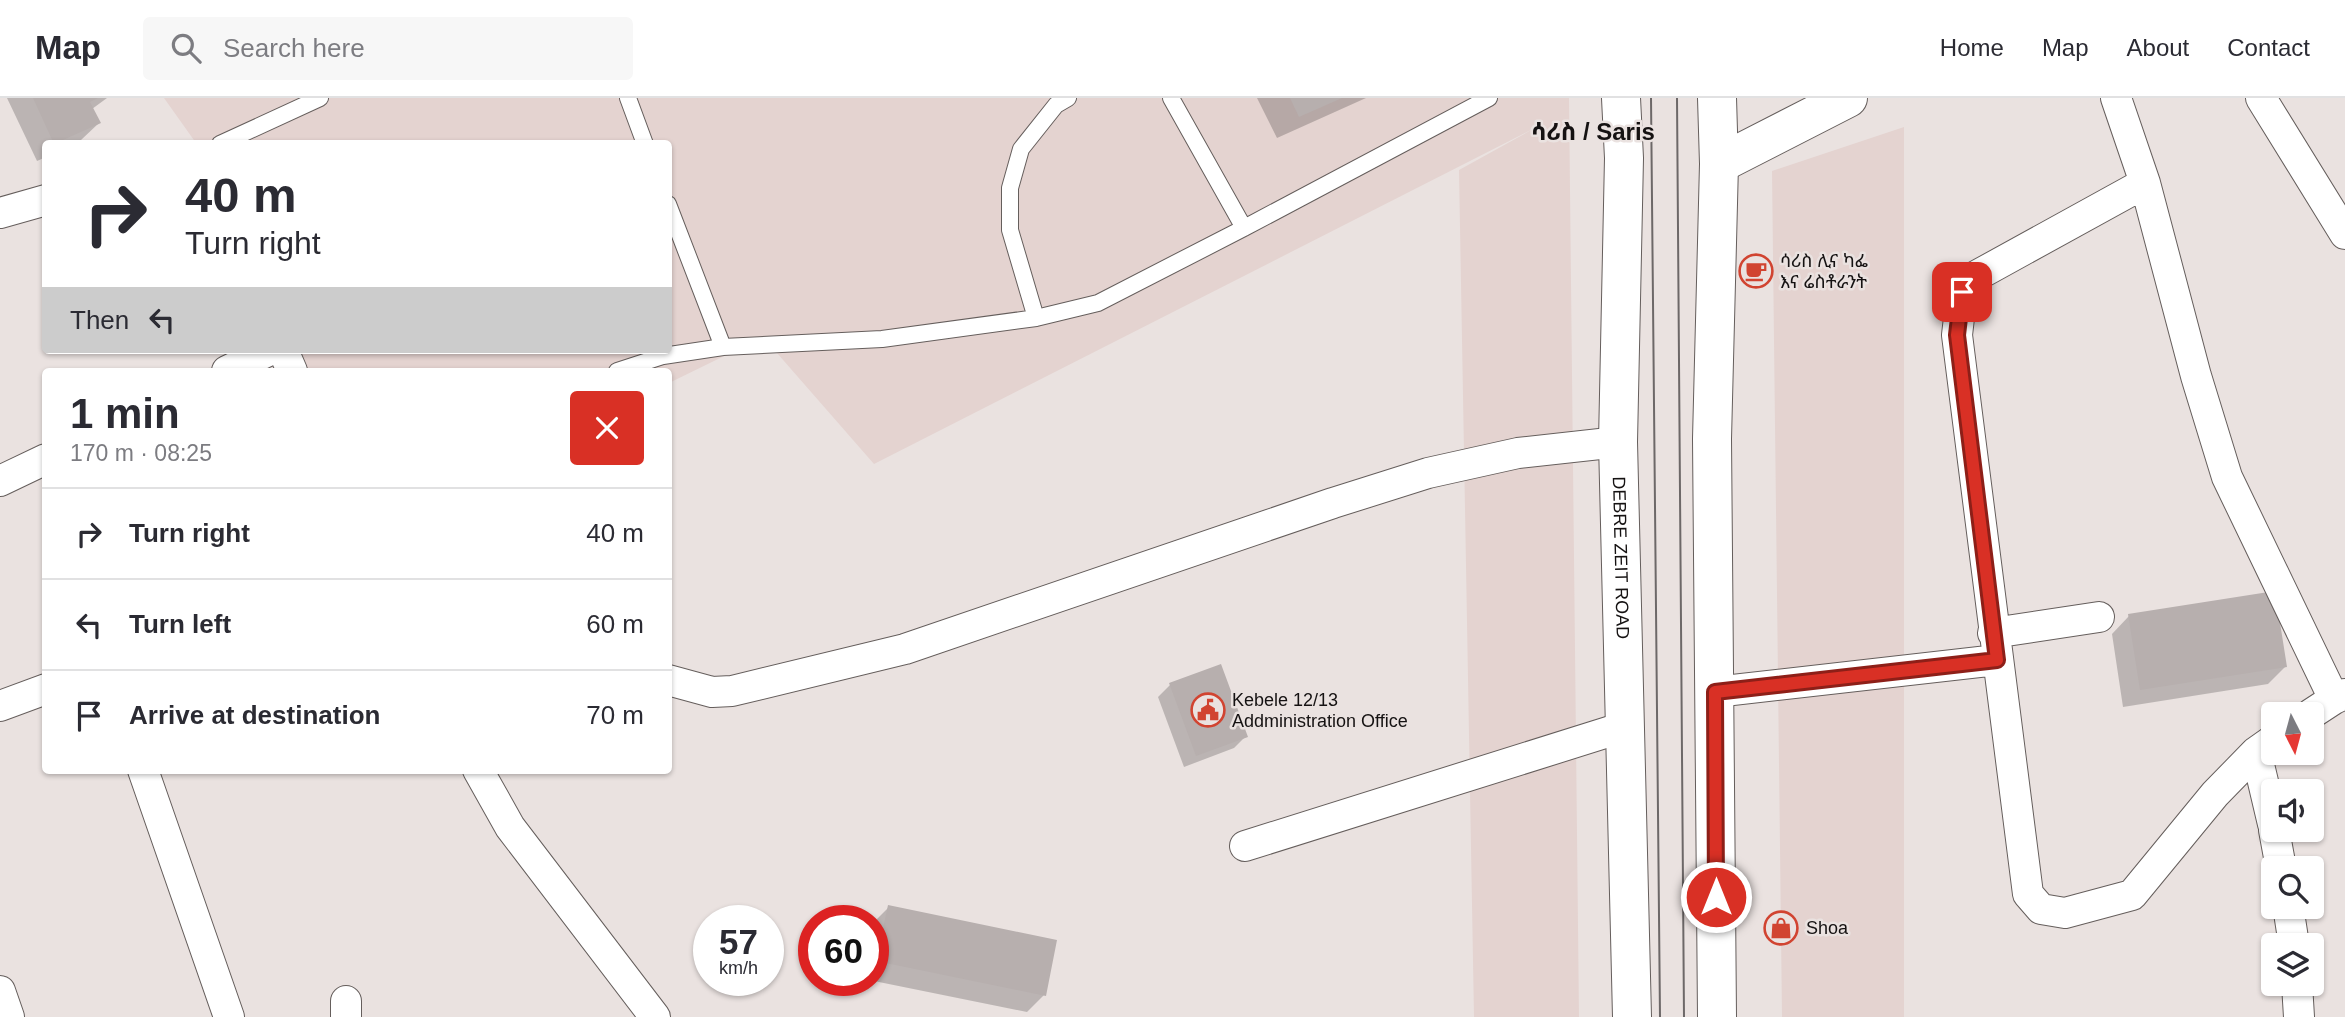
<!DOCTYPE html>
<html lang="en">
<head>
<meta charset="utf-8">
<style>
  body { margin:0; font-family:Arial,"Noto Sans Ethiopic",sans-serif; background:#f7f7f7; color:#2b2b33; height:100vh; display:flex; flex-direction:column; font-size:26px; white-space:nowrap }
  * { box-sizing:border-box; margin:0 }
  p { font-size:23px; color:#7c7c81 }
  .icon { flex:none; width:38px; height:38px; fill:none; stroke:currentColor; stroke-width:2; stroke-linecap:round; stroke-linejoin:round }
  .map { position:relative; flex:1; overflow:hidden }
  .panel { position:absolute; left:42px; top:270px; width:630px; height:406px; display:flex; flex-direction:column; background:#fff; border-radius:7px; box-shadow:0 2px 5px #0004 }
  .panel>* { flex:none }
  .banner { position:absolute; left:42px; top:42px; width:630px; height:214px; border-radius:7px; box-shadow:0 2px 5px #0004; background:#fff; color:#2b2b33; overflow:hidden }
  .needle { width:46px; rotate:174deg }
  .buttons { position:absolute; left:2261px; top:604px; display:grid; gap:14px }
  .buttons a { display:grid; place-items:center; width:63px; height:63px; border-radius:7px; background:#fff; box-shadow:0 2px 5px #0004; font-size:35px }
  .speed { position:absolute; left:693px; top:807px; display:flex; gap:14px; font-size:35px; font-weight:700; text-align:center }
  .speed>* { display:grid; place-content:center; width:91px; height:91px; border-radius:50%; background:#fff; box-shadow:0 2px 5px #0004; line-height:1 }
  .speed small { font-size:18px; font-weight:400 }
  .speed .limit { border:10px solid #d22; background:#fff; color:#111 }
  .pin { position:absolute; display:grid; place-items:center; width:60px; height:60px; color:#fff; margin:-30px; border-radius:14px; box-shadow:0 4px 10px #0006 }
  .me { position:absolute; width:77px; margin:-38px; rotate:0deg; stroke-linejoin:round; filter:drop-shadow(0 0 5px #0008) }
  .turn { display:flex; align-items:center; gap:24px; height:147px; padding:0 28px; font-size:32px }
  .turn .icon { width:91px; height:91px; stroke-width:2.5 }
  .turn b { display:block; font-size:49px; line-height:60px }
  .then { display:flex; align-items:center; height:66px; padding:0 28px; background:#0003; gap:14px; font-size:26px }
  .round { display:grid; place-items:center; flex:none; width:74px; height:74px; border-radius:7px; background:#f7f7f7 }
  .head { display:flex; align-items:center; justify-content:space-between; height:119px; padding:0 28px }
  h1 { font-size:42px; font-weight:700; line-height:52px }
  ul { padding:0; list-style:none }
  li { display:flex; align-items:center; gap:21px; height:91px; padding:0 28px; border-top:2px solid #e1e1e2 }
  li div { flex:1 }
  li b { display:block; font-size:26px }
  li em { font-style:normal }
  header { display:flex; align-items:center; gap:42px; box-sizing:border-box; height:98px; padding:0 35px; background:#fff; border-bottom:2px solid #e1e1e2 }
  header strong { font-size:33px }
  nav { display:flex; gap:38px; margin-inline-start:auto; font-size:24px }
  .search { width:490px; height:63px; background:#f7f7f7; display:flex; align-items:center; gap:18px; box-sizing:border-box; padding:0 24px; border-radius:7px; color:#7c7c81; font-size:26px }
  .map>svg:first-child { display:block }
</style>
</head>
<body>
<header>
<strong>Map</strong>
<div class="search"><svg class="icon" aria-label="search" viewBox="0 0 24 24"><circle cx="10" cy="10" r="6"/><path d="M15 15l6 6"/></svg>Search here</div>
<nav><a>Home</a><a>Map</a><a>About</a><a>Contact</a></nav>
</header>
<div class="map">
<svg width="2345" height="919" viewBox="0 0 2345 919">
  <rect width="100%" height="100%" fill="#eae2e0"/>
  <!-- built -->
  <path fill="#e4d3d0" d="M164,0H1569L1579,919H1474L1459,72L1535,30L874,366L763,239L669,285L668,273H298L289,252H668V46L196,45Z
    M1904,29V919H1782L1772,73Z"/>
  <!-- shadow -->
  <path fill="#0003" d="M7,0H107L92,11L99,25L81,42L75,46H46V59L37,63Z
    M1257,0H1366L1277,40Z
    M2129,518L2285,569L2268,586L2123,609L2112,536Z
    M1220,568L1246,638L1234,650L1184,669L1158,599L1170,587Z
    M889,809L1044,897L1027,914L869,882H873V825Z"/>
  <!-- building -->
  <path fill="#b7afae" d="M33,0H98L90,4L101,25L54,46Z
    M1290,0H1342L1299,19Z
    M2275,493L2287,569L2140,592L2128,516Z
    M1221,566L1248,639L1196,658L1169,585Z
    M888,807L1057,842L1046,898L876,863Z"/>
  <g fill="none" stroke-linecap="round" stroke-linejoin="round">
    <defs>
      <path id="lane" d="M628,0L645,46
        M1171,0L1244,130
        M220,46L320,0
        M668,106L723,249
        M1036,220L1010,132V90L1021,51L1056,7L1068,0
        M617,273L663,258L723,249L882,241L1036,220L1098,205L1244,130L1489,0"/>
      <path id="street" d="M2116,0L2145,85L2196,278L2227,379L2334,601
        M2261,0L2345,136
        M2145,85L1976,178L1962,194L1957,237L2028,796L2041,811L2065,815L2132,797L2215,696L2256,654L2273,642
        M0,115L46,102
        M283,252L292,273
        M227,273L270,252
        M0,383L46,361
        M1993,535L2099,519
        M668,582L712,594L732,593L905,551L1333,405L1428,375L1518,355L1618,344
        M1715,594L1997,562
        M0,608L46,591
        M2311,616L2334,601L2345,596
        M2256,654L2273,726
        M143,672L229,919
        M478,672L510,729L655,919
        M2274,732L2281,770
        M1245,748L1627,628
        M2288,808L2294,847
        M2297,886L2299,919
        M0,893L9,919
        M346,919V903"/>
      <g id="primary">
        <path id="s1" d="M1621,0L1624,60L1618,344L1632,919"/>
        <path d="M1719,66L1848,0"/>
        <path d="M1717,919L1712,341L1719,66L1717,0"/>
      </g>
    </defs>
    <!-- lane casing -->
    <use href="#lane" stroke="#655e5c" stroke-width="18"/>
    <!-- street casing -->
    <use href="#street" stroke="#655e5c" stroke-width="32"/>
    <!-- primary casing -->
    <use href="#primary" stroke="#655e5c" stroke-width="40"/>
    <!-- lane -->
    <use href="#lane" stroke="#fff" stroke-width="16"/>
    <!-- street -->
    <use href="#street" stroke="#fff" stroke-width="30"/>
    <!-- primary -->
    <use href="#primary" stroke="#fff" stroke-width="38"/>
    <!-- tram -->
    <path stroke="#6d6868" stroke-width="2" d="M1651,0L1660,919
      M1677,0L1684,919"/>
  </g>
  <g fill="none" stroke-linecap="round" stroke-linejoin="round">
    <defs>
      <path id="route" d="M1716,799L1715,594L1997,562L1957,237L1962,194"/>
    </defs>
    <!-- route casing -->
    <use href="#route" stroke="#8d1f18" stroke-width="18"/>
    <!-- route -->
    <use href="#route" stroke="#d93025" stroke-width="12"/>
  </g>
  <!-- icons -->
  <defs>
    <symbol id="cafe-ring" viewBox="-11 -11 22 22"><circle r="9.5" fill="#eae2e0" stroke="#d14431" stroke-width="1.5"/><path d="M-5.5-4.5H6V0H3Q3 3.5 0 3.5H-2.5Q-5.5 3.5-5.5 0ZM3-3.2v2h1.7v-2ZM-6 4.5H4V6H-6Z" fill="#d14431"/></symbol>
    <symbol id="civic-ring" viewBox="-11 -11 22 22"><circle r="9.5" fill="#eae2e0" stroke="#d14431" stroke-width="1.5"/><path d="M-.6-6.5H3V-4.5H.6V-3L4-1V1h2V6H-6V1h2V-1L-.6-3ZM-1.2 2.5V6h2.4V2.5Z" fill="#d14431"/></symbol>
    <symbol id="shop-ring" viewBox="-11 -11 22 22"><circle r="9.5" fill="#eae2e0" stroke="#d14431" stroke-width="1.5"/><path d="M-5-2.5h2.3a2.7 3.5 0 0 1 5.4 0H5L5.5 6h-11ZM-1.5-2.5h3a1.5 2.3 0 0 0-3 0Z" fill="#d14431"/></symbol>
  </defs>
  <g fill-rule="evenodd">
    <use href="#cafe-ring" x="1737" y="154" width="38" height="38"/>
    <use href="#civic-ring" x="1189" y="593" width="38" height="38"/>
    <use href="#shop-ring" x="1762" y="811" width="38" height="38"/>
  </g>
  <g text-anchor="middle" stroke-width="5" stroke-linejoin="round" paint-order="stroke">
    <!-- poi labels -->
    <g font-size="18" fill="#151212" stroke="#eae2e0" text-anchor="start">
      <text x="1780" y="169">ሳሪስ ሊና ካፌ<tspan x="1780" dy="21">እና ሬስቶራንት</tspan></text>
      <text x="1232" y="608">Kebele 12/13<tspan x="1232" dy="21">Addministration Office</tspan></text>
      <text x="1806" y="836">Shoa</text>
    </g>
    <!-- street labels -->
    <g font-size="18" fill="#151212" stroke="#eae2e0">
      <text dy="6" stroke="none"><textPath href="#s1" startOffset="460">DEBRE ZEIT ROAD</textPath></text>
    </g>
    <!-- district labels -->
    <g font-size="24" font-weight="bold" fill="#151212" stroke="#eae2e0">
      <text x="1593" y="42">ሳሪስ / Saris</text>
    </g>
  </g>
</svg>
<div class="buttons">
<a><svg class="needle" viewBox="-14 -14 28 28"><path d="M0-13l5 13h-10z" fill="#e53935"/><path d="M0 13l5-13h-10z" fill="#7c7c81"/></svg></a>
<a><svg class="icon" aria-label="sound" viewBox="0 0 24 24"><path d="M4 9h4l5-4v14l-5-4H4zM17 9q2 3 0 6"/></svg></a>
<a><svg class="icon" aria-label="search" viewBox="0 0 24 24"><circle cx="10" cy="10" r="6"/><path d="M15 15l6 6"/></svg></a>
<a><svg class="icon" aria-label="layers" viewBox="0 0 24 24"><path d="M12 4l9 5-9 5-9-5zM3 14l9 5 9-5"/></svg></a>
</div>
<div class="speed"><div>57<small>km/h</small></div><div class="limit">60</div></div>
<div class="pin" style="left:1962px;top:194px;background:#d93025"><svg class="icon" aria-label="arrive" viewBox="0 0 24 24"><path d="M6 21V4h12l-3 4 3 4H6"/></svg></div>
<svg class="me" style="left:1716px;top:799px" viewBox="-20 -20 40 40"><circle r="17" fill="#d93025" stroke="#fff" stroke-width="3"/><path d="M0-11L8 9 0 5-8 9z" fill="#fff"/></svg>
<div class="banner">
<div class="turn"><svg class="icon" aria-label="right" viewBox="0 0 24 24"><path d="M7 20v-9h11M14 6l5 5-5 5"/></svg><div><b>40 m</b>Turn right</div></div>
<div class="then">Then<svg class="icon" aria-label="left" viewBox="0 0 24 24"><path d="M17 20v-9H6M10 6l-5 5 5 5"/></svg></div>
</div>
<section class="panel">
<div class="head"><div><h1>1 min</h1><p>170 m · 08:25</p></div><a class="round" style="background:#d93025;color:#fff"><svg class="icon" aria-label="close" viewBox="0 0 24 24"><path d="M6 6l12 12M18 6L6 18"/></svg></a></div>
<ul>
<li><svg class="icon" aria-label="right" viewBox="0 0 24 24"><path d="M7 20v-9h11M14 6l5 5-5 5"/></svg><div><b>Turn right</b></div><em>40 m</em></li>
<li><svg class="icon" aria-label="left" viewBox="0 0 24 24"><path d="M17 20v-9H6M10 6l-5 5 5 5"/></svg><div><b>Turn left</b></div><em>60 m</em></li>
<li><svg class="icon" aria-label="arrive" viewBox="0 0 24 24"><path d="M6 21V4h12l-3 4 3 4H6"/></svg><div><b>Arrive at destination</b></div><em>70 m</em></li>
</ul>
</section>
</div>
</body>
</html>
